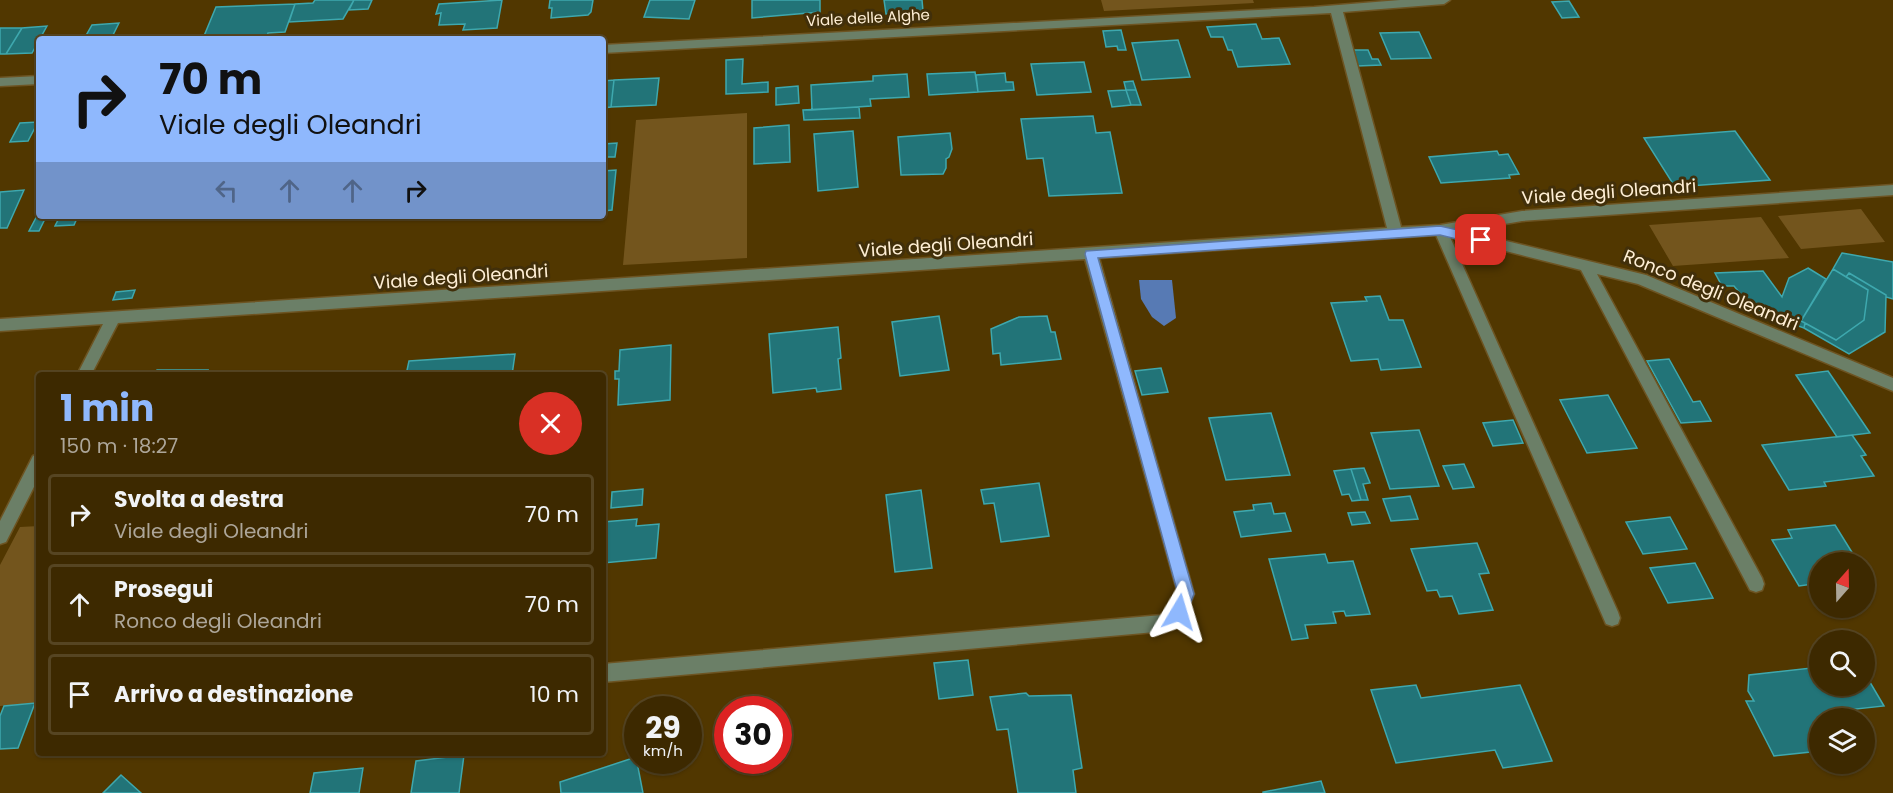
<!DOCTYPE html>
<html lang="it">
<head>
<meta charset="utf-8">
<style>
  body { margin:0; font-family:Poppins,sans-serif; background:#44310a; color:#f1f3f6; height:100vh; display:flex; flex-direction:column; font-size:22px; white-space:nowrap }
  * { box-sizing:border-box; margin:0 }
  p { font-size:20px; color:#ada699 }
  .icon { flex:none; width:33px; height:33px; fill:none; stroke:currentColor; stroke-width:2; stroke-linecap:round; stroke-linejoin:round }
  .map { position:relative; flex:1; overflow:hidden }
  .sheet { position:absolute; left:36px; top:372px; width:570px; height:384px; display:flex; flex-direction:column; background:#3d2900; border-radius:6px; box-shadow:0 2px 4px #0004,0 0 0 2px #564522 }
  .sheet>* { flex:none }
  .guide { position:absolute; left:36px; top:36px; width:570px; height:183px; border-radius:6px; box-shadow:0 2px 4px #0004,0 0 0 2px #564522; background:#8fb8fd; color:#111; overflow:hidden }
  .needle { width:39px; rotate:20deg }
  .fabs { position:absolute; left:1809px; top:552px; display:grid; gap:12px }
  .fabs a { display:grid; place-items:center; width:66px; height:66px; border-radius:50%; background:#3d2900; box-shadow:0 2px 4px #0004,0 0 0 2px #564522; font-size:30px }
  .speed { position:absolute; left:624px; top:696px; display:flex; gap:12px; font-size:30px; font-weight:700; text-align:center }
  .speed>* { display:grid; place-content:center; width:78px; height:78px; border-radius:50%; background:#3d2900; box-shadow:0 2px 4px #0004,0 0 0 2px #564522; line-height:1 }
  .speed small { font-size:15px; font-weight:400 }
  .speed .limit { border:9px solid #d22; background:#fff; color:#111 }
  .pin { position:absolute; display:grid; place-items:center; width:51px; height:51px; color:#fff; margin:-26px; border-radius:12px; box-shadow:0 3px 9px #0006 }
  .me { position:absolute; width:66px; margin:-33px; rotate:7deg; stroke-linejoin:round; filter:drop-shadow(0 0 4px #0008) }
  .turn { display:flex; align-items:center; gap:21px; height:126px; padding:0 24px; font-size:27px }
  .turn .icon { width:78px; height:78px; stroke-width:2.5 }
  .turn b { display:block; font-size:42px; line-height:51px }
  .lanes { display:flex; align-items:center; height:57px; padding:0 24px; background:#0003; justify-content:center; gap:30px; direction:ltr }
  .lanes .off { opacity:.35 }
  .round { display:grid; place-items:center; flex:none; width:63px; height:63px; border-radius:32px; background:#44310a }
  .headline { display:flex; align-items:center; justify-content:space-between; height:102px; padding:0 24px }
  h1 { font-size:36px; font-weight:700; line-height:45px; color:#8fb8fd }
  ul { padding:0; list-style:none }
  li { display:flex; align-items:center; gap:18px; height:81px; margin:0 12px 9px; padding:0 12px; border:3px solid #564522; border-radius:6px }
  li div { flex:1 }
  li b { display:block; font-size:22px }
  li em { font-style:normal }
  .map>svg:first-child { display:block }
</style>
</head>
<body>
<div class="map">
<svg width="1893" height="793" viewBox="0 0 1893 793">
  <rect width="100%" height="100%" fill="#513700"/>
  <!-- green -->
  <path fill="#73551d" d="M1101,0H1253L1254,3L1104,11Z
    M747,113V258L623,265L636,120Z
    M1861,209L1885,242L1801,249L1778,216Z
    M1761,217L1789,258L1673,266L1649,225Z
    M39,526V703L0,706V565L20,527Z"/>
  <!-- water -->
  <path fill="#577ab4" d="M1139,280H1172L1176,318L1164,326L1152,317L1141,299Z"/>
  <!-- building -->
  <path fill="#227478" stroke="#3ea8ae" stroke-width="1.5" d="M315,0H354L343,19L289,22L295,4L313,3Z
    M354,0H372L368,9L349,10Z
    M502,0L497,28L463,30L465,24L439,25L441,13L436,14L439,4Z
    M550,0H593L591,12L588,15L551,18L552,8H549Z
    M650,0H695L689,19L644,17Z
    M752,0H820V12L752,18Z
    M884,0H922L923,11L886,14Z
    M1569,1L1579,17L1562,18L1552,2Z
    M295,4L285,32L268,33L266,39H219L221,35L204,36L216,7Z
    M119,23L111,39H84L92,25Z
    M1256,24L1262,39L1279,38L1290,64L1238,67L1232,50H1228L1223,37H1211L1207,27Z
    M47,26L32,53L6,54L22,28Z
    M0,28H22L6,54H0Z
    M1121,30L1126,50H1118L1117,46L1106,47L1103,31Z
    M1419,32L1431,58L1391,59L1380,33Z
    M1178,40L1190,77L1142,80L1132,43Z
    M1354,50H1368L1372,59H1378L1381,65L1357,66Z
    M743,59L742,84L768,82V92L726,94V60Z
    M1084,62L1091,92L1037,95L1031,64Z
    M975,72L978,92L929,95L927,74Z
    M1005,73L1006,82H1013L1014,90L978,92L976,75Z
    M907,74L909,97L870,99L871,106L812,110L811,85L873,81V76Z
    M659,78L656,105L611,107L614,80Z
    M614,80L611,107L603,108V81Z
    M1133,81L1136,90H1126L1124,82Z
    M798,86L799,103L776,105V88Z
    M1126,90H1136L1141,105H1131Z
    M1126,90L1131,105L1112,107L1108,91Z
    M859,107L860,118L804,120L803,110Z
    M1093,116L1096,133L1110,132L1122,193L1049,196L1043,158L1027,159L1021,119Z
    M38,122L28,141L10,142L20,123Z
    M789,125L790,162L754,164V128Z
    M853,131L858,187L818,191L814,134Z
    M1735,131L1770,180L1675,187L1644,138Z
    M950,133L952,149L949,157L946,159V168L943,174L901,175L898,137Z
    M617,143L615,157H603V144Z
    M1497,151L1499,155L1508,154L1519,174L1509,175L1510,178L1441,183L1429,157Z
    M616,170L612,210L603,211V171Z
    M24,190L7,228H0V192Z
    M39,212V216H78L74,225L55,226L59,218L45,219L39,231H29Z
    M1842,253L1893,262V299L1886,297V295L1849,273L1846,277L1833,269Z
    M1808,268L1826,279L1801,321L1805,323L1804,328L1754,310L1734,286H1722L1715,273L1763,271L1782,297L1789,278Z
    M1833,269L1868,290L1864,320L1836,340L1801,321Z
    M1849,273L1886,295L1885,332L1849,354L1804,328L1805,323L1836,340L1864,320L1868,290L1846,277Z
    M135,290L132,298L113,300L116,292Z
    M1380,296L1389,320H1403L1421,367L1381,370L1378,359L1351,361L1331,303L1367,301L1365,297Z
    M939,316L949,370L900,376L892,322Z
    M1047,316L1051,332H1055L1061,359L1001,365L1000,353L993,354L991,329L1019,317Z
    M838,327L841,358L838,359L841,389L817,392L816,388L773,393L769,334Z
    M671,345L670,400L618,405L619,379H615V371H619L620,350Z
    M515,354L512,375H406L409,361Z
    M1669,359L1693,402L1700,401L1711,421L1681,423L1647,361Z
    M1161,368L1168,392L1142,395L1135,371Z
    M157,370H208L206,375H155Z
    M1828,371L1870,433L1837,437L1796,375Z
    M1608,395L1637,448L1587,453L1560,400Z
    M1271,413L1290,475L1226,480L1209,418Z
    M1513,420L1523,443L1493,446L1483,423Z
    M1419,430L1439,486L1390,489L1371,433Z
    M1852,435L1866,455L1861,456L1874,476L1824,482L1826,486L1789,490L1762,445Z
    M1464,464L1474,487L1453,489L1443,466Z
    M1364,468L1370,483L1363,484L1368,500H1361L1351,469Z
    M1351,469L1361,500L1352,501L1349,494L1342,495L1334,471Z
    M1039,483L1049,536L1001,542L994,503L984,504L981,490Z
    M643,489L642,505L611,508L612,492Z
    M921,490L932,568L895,572L886,495Z
    M1410,496L1418,519L1391,521L1383,499Z
    M1271,503L1274,514L1285,513L1291,531L1241,537L1234,512L1254,510L1253,505Z
    M1365,512L1370,523L1352,525L1348,513Z
    M1670,517L1687,549L1643,554L1626,522Z
    M637,519L636,526L659,524L656,558L603,563V522Z
    M1835,525L1858,562H1820V589H1816L1813,584L1799,586L1772,540L1792,538L1788,530Z
    M1477,543L1489,573L1479,574L1493,610L1459,614L1452,596L1440,597L1437,590L1427,591L1411,549Z
    M1325,554L1328,563L1353,561L1370,614L1346,616L1344,611L1333,612L1336,623L1305,625L1308,638L1292,640L1269,559Z
    M1695,563L1713,598L1668,603L1650,568Z
    M968,660L973,695L939,699L934,663Z
    M1820,667V686H1864V672L1884,706L1846,710L1851,718H1820V751L1774,756L1746,701H1754L1748,691L1749,675Z
    M1416,685L1421,698L1520,685L1552,761L1503,768L1495,750L1396,763L1371,690Z
    M1026,693L1029,696L1071,695L1082,768L1073,770L1076,793H1018L1008,729L997,730L990,697Z
    M35,703L18,748L0,749V716L4,706Z
    M464,755L459,793H411L416,761Z
    M636,757L643,793H561L560,782Z
    M363,768L359,793H310L314,773Z
    M121,775L141,793H103Z
    M1321,781L1325,793H1263V792Z"/>
  <g fill="none" stroke-linecap="round" stroke-linejoin="round">
    <defs>
      <path id="minor" d="M1400,0H1450L1444,4L1343,12L1401,227L1440,225L1522,211L1893,185V195L1522,221L1465,231L1646,275L1893,378V391L1638,284L1597,274L1762,578L1764,584L1762,590L1756,592L1750,590L1581,270L1450,237L1618,612L1620,618L1618,624L1612,626L1606,624L1436,235L1099,258L1194,594C1188,610 1183,624 1166,631L603,682V664L1162,615L1173,607L1178,594L1085,259L118,323L91,375H77L103,324L0,331V319L1387,228L1331,13L603,53V45L1314,7Z
        M39,76V84L0,86V78Z
        M39,454V477L6,542L0,544V521L33,456Z"/>
    </defs>
    <!-- minor casing -->
    <use href="#minor" stroke="#6d5422" stroke-width="3"/>
    <!-- minor -->
    <use href="#minor" fill="#6b7f67" fill-rule="evenodd"/>
  </g>
  <!-- route -->
  <path fill="#8fb8fd" stroke="#5d78a4" stroke-width="1.5" d="M1440,226L1481,235L1487,240L1481,245L1440,235L1098,258L1194,594L1185,617L1179,619L1174,617L1172,612L1178,594L1085,254L1086,251Z"/>
  <g text-anchor="middle" stroke-width="6" stroke-linejoin="round" paint-order="stroke">
    <!-- far-street labels -->
    <g font-size="15" fill="#ffefd5" stroke="#412f0a">
      <text transform="translate(868 18) rotate(-3)" y="5">Viale delle Alghe</text>
    </g>
    <!-- street labels -->
    <g font-size="18" fill="#ffefd5" stroke="#412f0a">
      <text transform="translate(1609 192) rotate(-4)" y="6">Viale degli Oleandri</text>
      <text transform="translate(946 245) rotate(-4)" y="6">Viale degli Oleandri</text>
      <text transform="translate(461 277) rotate(-4)" y="6">Viale degli Oleandri</text>
      <text transform="translate(1711 290) rotate(22)" y="6">Ronco degli Oleandri</text>
    </g>
  </g>
</svg>
<div class="fabs">
<a><svg class="needle" viewBox="-14 -14 28 28"><path d="M0-13l5 13h-10z" fill="#e53935"/><path d="M0 13l5-13h-10z" fill="#ada699"/></svg></a>
<a><svg class="icon" aria-label="search" viewBox="0 0 24 24"><circle cx="10" cy="10" r="6"/><path d="M15 15l6 6"/></svg></a>
<a><svg class="icon" aria-label="layers" viewBox="0 0 24 24"><path d="M12 4l9 5-9 5-9-5zM3 14l9 5 9-5"/></svg></a>
</div>
<div class="speed"><div>29<small>km/h</small></div><div class="limit">30</div></div>
<div class="pin" style="left:1481px;top:240px;background:#d93025"><svg class="icon" aria-label="arrive" viewBox="0 0 24 24"><path d="M6 21V4h12l-3 4 3 4H6"/></svg></div>
<svg class="me" style="left:1179px;top:612px" viewBox="-20 -20 40 40"><path d="M0-17L14 15 0 8-14 15z" fill="#8fb8fd" stroke="#fff" stroke-width="4"/></svg>
<div class="guide">
<div class="turn"><svg class="icon" aria-label="right" viewBox="0 0 24 24"><path d="M7 20v-9h11M14 6l5 5-5 5"/></svg><div><b>70 m</b>Viale degli Oleandri</div></div>
<div class="lanes"><svg class="icon off" aria-label="left" viewBox="0 0 24 24"><path d="M17 20v-9H6M10 6l-5 5 5 5"/></svg><svg class="icon off" aria-label="ahead" viewBox="0 0 24 24"><path d="M12 20V5M6 11l6-6 6 6"/></svg><svg class="icon off" aria-label="ahead" viewBox="0 0 24 24"><path d="M12 20V5M6 11l6-6 6 6"/></svg><svg class="icon" aria-label="right" viewBox="0 0 24 24"><path d="M7 20v-9h11M14 6l5 5-5 5"/></svg></div>
</div>
<section class="sheet">
<div class="headline"><div><h1>1 min</h1><p>150 m · 18:27</p></div><a class="round" style="background:#d93025;color:#fff"><svg class="icon" aria-label="close" viewBox="0 0 24 24"><path d="M6 6l12 12M18 6L6 18"/></svg></a></div>
<ul>
<li><svg class="icon" aria-label="right" viewBox="0 0 24 24"><path d="M7 20v-9h11M14 6l5 5-5 5"/></svg><div><b>Svolta a destra</b><p>Viale degli Oleandri</p></div><em>70 m</em></li>
<li><svg class="icon" aria-label="ahead" viewBox="0 0 24 24"><path d="M12 20V5M6 11l6-6 6 6"/></svg><div><b>Prosegui</b><p>Ronco degli Oleandri</p></div><em>70 m</em></li>
<li><svg class="icon" aria-label="arrive" viewBox="0 0 24 24"><path d="M6 21V4h12l-3 4 3 4H6"/></svg><div><b>Arrivo a destinazione</b></div><em>10 m</em></li>
</ul>
</section>
</div>
</body>
</html>
